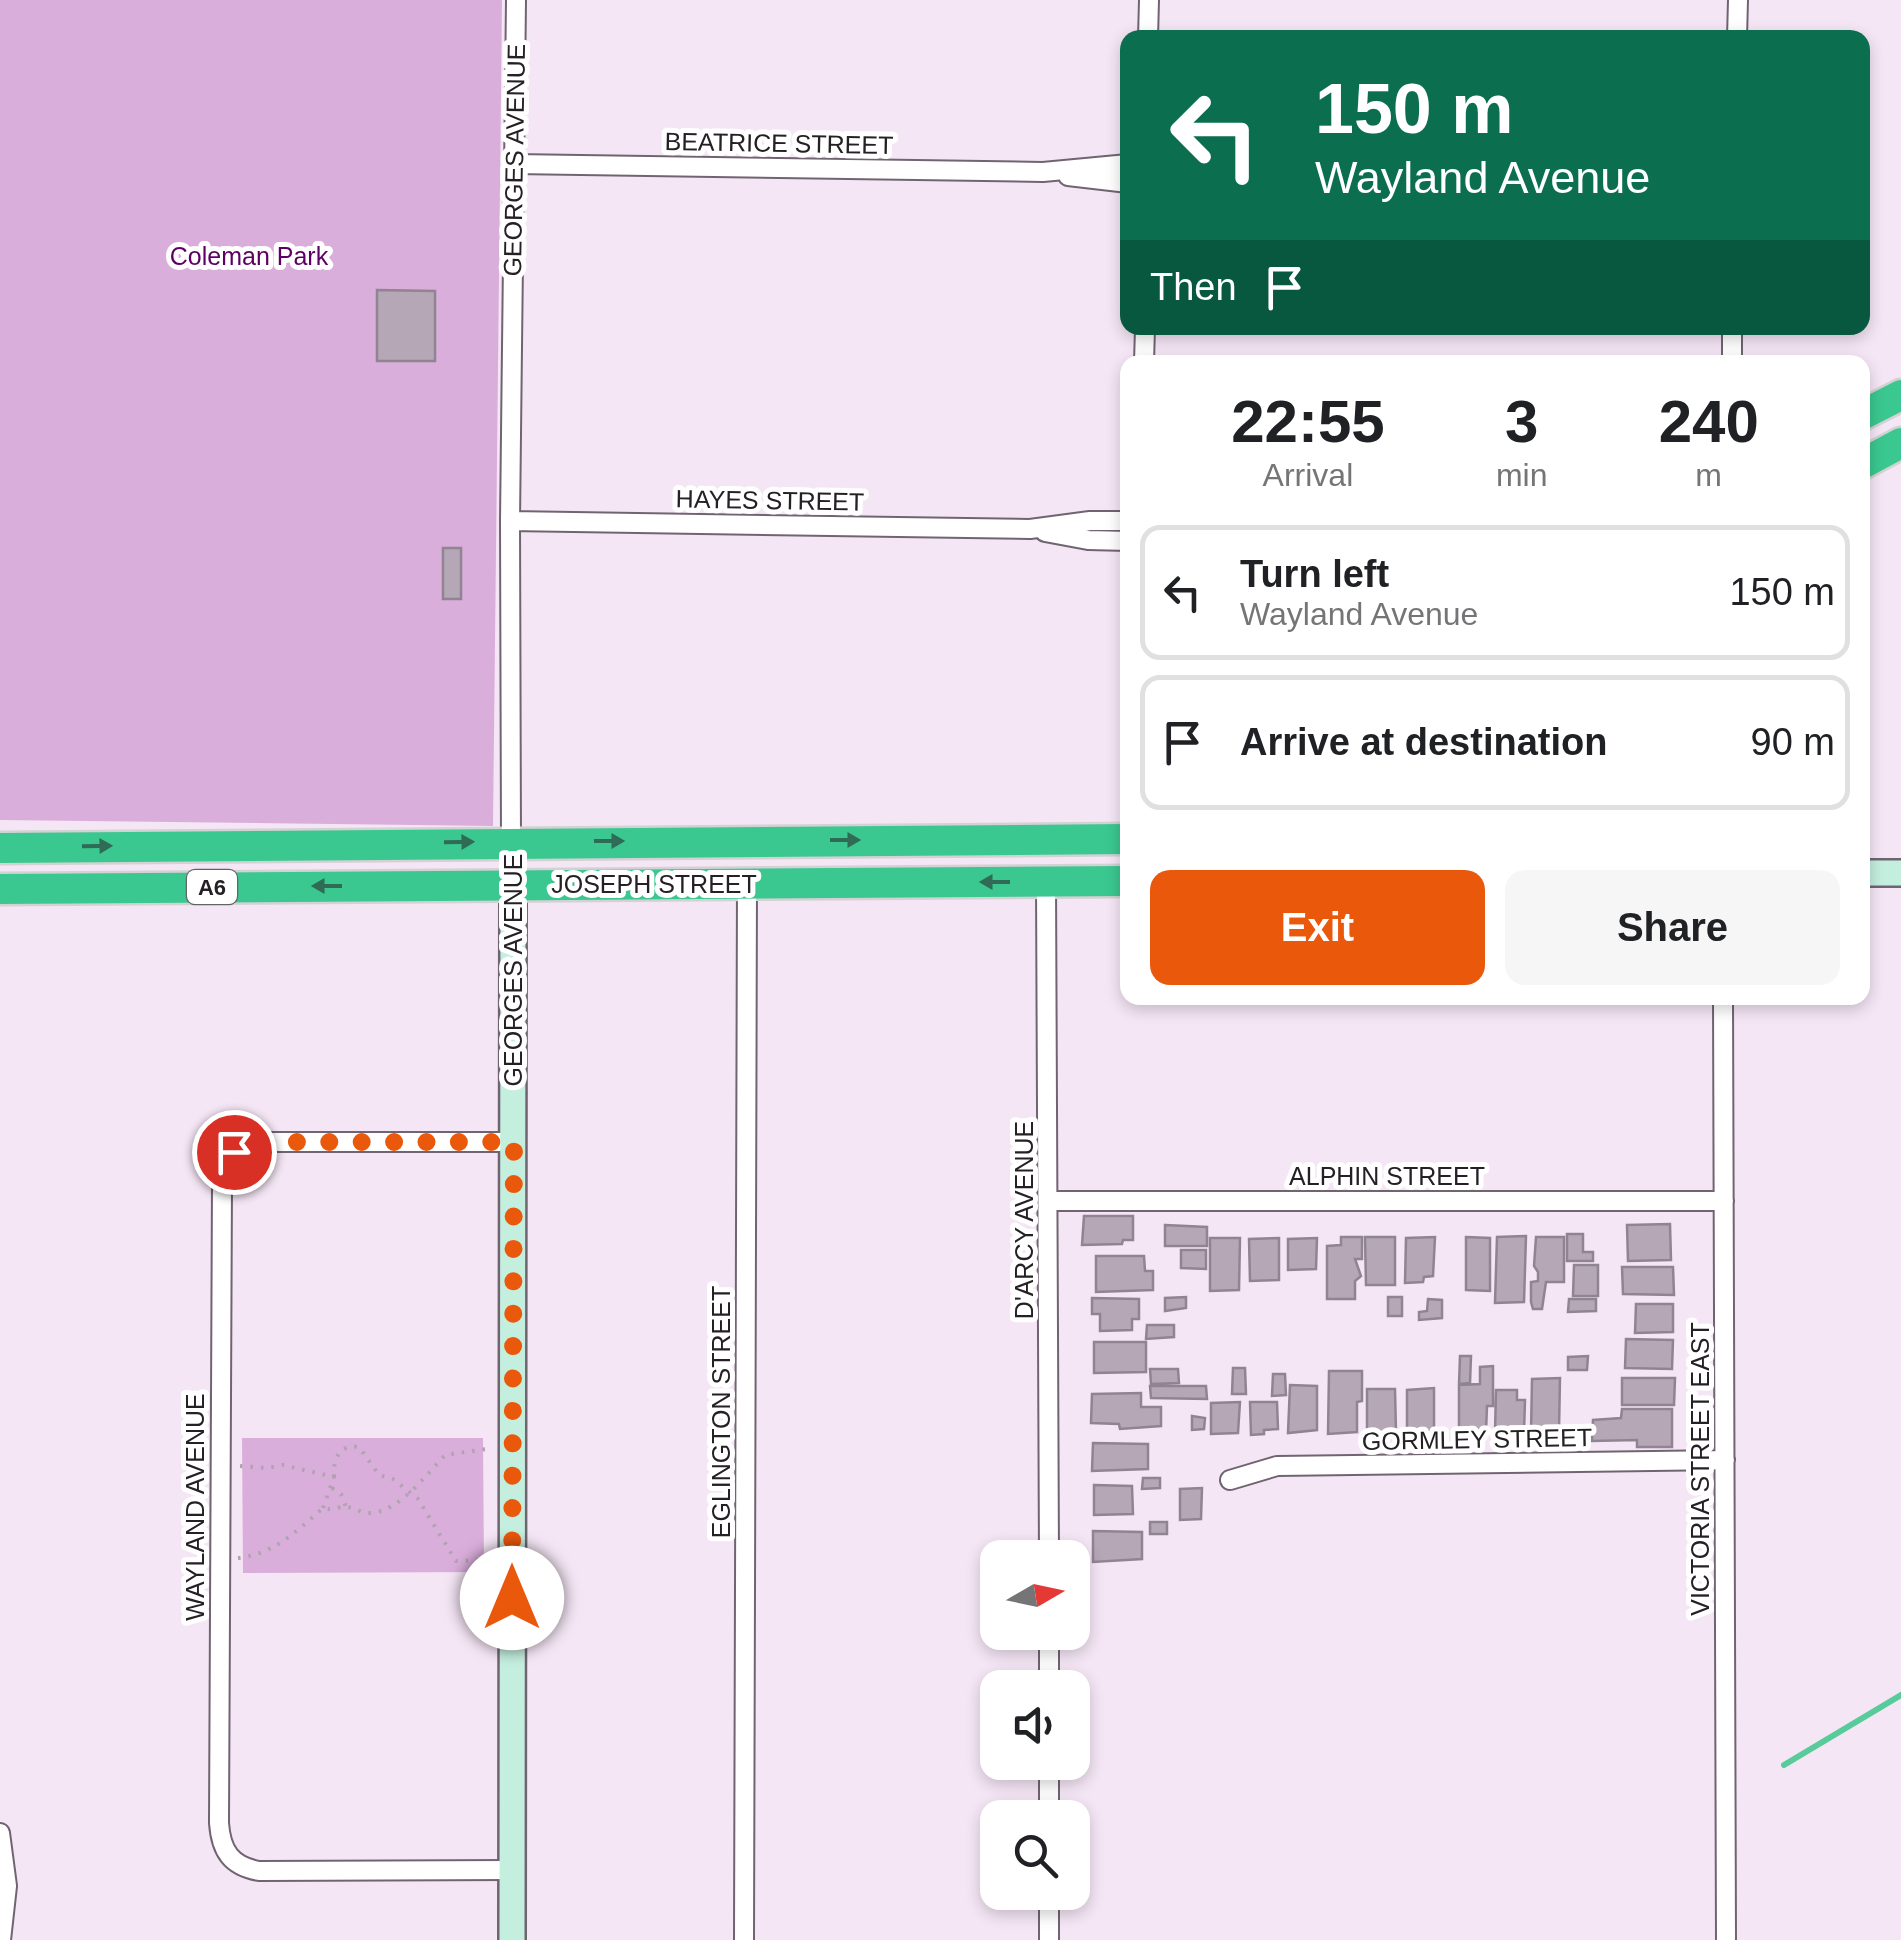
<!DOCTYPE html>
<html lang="en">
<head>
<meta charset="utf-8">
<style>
  body { margin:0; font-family:Helvetica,sans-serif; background:#f6f6f6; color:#202124; height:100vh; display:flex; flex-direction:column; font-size:38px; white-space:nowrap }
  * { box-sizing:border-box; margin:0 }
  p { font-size:32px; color:#757577 }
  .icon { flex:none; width:55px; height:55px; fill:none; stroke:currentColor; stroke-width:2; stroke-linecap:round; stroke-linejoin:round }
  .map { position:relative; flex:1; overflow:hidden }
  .details { position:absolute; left:1120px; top:355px; width:750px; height:650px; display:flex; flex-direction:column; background:#fff; border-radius:20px; box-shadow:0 5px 15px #0003 }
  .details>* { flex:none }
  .hud { position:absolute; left:1120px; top:30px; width:750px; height:305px; border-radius:20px; box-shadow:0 5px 15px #0003; background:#0b6e4f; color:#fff; overflow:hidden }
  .needle { width:65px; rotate:81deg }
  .controls { position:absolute; left:980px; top:1540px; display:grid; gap:20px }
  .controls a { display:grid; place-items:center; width:110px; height:110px; border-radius:20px; background:#fff; box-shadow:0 5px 15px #0003; font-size:50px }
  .pin { position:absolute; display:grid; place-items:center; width:85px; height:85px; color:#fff; margin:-42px; border:5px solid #fff; border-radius:50%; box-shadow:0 2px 10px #0007 }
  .me { position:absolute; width:110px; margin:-55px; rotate:0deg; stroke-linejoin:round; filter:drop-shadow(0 0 8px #0008) }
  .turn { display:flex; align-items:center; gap:35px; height:210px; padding:0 30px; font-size:45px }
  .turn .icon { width:130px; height:130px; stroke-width:2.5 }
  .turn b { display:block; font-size:70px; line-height:85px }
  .then { display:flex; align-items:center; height:95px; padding:0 30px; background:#0003; gap:20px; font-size:38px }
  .eta { display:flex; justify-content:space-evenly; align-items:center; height:170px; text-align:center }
  .eta b { font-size:60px; font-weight:600; line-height:70px }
  .cta { display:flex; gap:20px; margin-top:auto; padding:20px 30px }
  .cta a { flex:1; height:115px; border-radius:20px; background:#ea580c; color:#fff; font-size:40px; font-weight:600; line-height:115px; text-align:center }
  .cta a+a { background:#f6f6f6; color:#202124 }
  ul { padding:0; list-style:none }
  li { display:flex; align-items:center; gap:30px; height:135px; margin:0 20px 15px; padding:0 10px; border:5px solid #e0e0e0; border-radius:20px }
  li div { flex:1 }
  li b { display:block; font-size:38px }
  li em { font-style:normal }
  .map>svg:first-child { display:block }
</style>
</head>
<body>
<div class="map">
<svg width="1901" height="1940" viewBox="0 0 1901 1940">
  <rect width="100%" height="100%" fill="#f5e6f5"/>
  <!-- green -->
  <path fill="#daaedb" d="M0,0H502L493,826L0,820Z
    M242,1438H483L484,1572L243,1573Z"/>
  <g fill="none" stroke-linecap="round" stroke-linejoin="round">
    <!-- stream -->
    <path stroke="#57cc9a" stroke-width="6" d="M1784,1765L1901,1695"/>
  </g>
  <!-- building -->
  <path fill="#b5a7b6" stroke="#918492" stroke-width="2.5" d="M377,290L435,291V361H377Z
    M443,548H461V599H443Z
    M1084,1216H1133V1240H1123L1122,1244L1082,1245Z
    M1670,1224L1671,1260L1628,1261L1627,1225Z
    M1165,1225L1207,1227V1246H1165Z
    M1567,1234H1583V1252H1593V1261H1567Z
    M1526,1236L1524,1302L1495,1303L1497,1237Z
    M1341,1237H1362V1259H1355L1361,1276L1355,1281V1299H1327V1246L1341,1245Z
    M1365,1237H1395V1285H1366Z
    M1435,1237L1433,1276L1424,1277L1423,1282L1405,1283L1406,1238Z
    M1466,1237L1490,1238V1291L1466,1290Z
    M1536,1237H1564V1282H1546L1542,1309H1533L1531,1302V1282L1538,1281V1272L1534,1266Z
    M1210,1238H1240L1239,1290L1210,1291Z
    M1279,1238V1280L1250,1281L1249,1239Z
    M1317,1238L1316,1269L1288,1270V1239Z
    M1181,1250H1206V1269L1181,1268Z
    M1096,1256H1144L1145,1271H1153V1290L1096,1292Z
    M1574,1265H1598V1296H1573Z
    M1622,1267H1673L1674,1295L1623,1294Z
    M1186,1297V1308L1165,1311V1298Z
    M1388,1297H1402V1316H1388Z
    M1092,1298L1139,1299V1319H1132V1330L1100,1331V1314H1092Z
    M1428,1299L1442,1300V1318L1419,1320V1312L1427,1311Z
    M1569,1299H1596V1311L1568,1312Z
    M1636,1304H1673V1332L1635,1333Z
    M1147,1325H1174V1337L1146,1339Z
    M1626,1339L1673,1340L1672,1369L1625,1368Z
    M1094,1342H1146V1372L1094,1373Z
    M1460,1356H1471L1470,1383L1459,1384Z
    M1588,1356L1587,1370H1568V1357Z
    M1493,1366V1406H1487L1486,1432L1459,1433V1385L1480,1384V1367Z
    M1233,1368H1245L1246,1394H1232Z
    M1150,1369H1178L1179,1383L1151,1384Z
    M1329,1371H1362V1401L1357,1402V1432L1328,1434Z
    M1273,1374H1285L1286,1395L1272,1396Z
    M1560,1378L1559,1431L1531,1433L1532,1379Z
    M1622,1378H1675L1674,1405H1622Z
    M1290,1385L1317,1386V1430L1288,1433Z
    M1150,1386H1206L1207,1399L1151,1398Z
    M1434,1388V1431L1407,1433V1390Z
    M1367,1389H1395L1396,1432H1367Z
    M1496,1390H1517V1400H1525L1524,1432H1495Z
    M1141,1393V1407H1161V1426L1120,1429L1119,1424L1091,1423L1092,1394Z
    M1240,1402L1238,1433L1211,1434V1403Z
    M1250,1402H1277L1278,1429L1264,1430V1434L1251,1435Z
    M1622,1409H1672V1447H1637V1440L1592,1441L1593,1420L1621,1418Z
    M1192,1416L1205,1418L1204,1429L1192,1430Z
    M1093,1443L1148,1444V1469L1092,1471Z
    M1143,1478H1160V1488L1142,1489Z
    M1094,1485L1132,1486L1133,1514L1094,1515Z
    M1202,1488L1201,1519L1180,1520V1489Z
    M1150,1522H1167V1534H1150Z
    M1093,1531L1142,1532V1559L1093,1562Z"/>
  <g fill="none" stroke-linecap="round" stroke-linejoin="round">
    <defs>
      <path id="street" d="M1148,38L1149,0
        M1737,38L1738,0
        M514,164L1043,172L1128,164
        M1068,176L1128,183
        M1144,362L1145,328
        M1732,362V328
        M510,521L1030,529L1090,521H1128
        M1045,532L1088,540L1128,541
        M511,841L510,521L516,0
        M1046,882L1049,1558
        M1723,998L1726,1940
        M1050,1201H1724
        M1230,1480L1277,1466L1725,1460
        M1049,1688V1632
        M1049,1818V1762
        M0,1833L7,1886L1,1940
        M512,1870L259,1871C231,1866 221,1851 219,1823L222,1185C223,1156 239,1145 266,1142H514
        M744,1940L747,884
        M1049,1940V1892"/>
      <path id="secondary" d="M1862,873H1901
        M512,1940L513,885"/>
      <path id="highway" d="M1862,415L1901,395
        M1862,464L1901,443
        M0,848L1128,839
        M0,889L1128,881"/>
    </defs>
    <!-- street casing -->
    <use href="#street" stroke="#716471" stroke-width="22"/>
    <!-- secondary casing -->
    <use href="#secondary" stroke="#716471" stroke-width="30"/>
    <!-- highway casing -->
    <use href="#highway" stroke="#d3d2d3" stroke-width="35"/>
    <!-- path -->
    <path stroke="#afa3af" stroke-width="4" stroke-dasharray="2.5 8" stroke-linecap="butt" d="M240,1466L267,1468L283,1465L334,1477L323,1508
      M334,1477C333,1460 338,1444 359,1447L379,1475L393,1479L418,1499L456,1561L486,1560
      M332,1488L341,1494L346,1507
      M238,1558C274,1554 297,1531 323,1508C333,1511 337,1506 347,1507C355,1508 361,1513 370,1513C399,1512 427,1474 445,1455L486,1449"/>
    <!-- street -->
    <use href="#street" stroke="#fff" stroke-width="18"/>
    <!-- secondary -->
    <use href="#secondary" stroke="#c4eede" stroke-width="25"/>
    <!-- highway -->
    <use href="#highway" stroke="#3bc790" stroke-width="30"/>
  </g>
  <!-- one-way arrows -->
  <defs><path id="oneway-solid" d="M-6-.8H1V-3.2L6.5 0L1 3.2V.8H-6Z" transform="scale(2.5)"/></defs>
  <g fill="#2f6b55">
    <use href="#oneway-solid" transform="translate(845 840)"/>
    <use href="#oneway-solid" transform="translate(609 841)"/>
    <use href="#oneway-solid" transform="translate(459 842) rotate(-1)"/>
    <use href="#oneway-solid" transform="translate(97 846) rotate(-1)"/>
    <use href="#oneway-solid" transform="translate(995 882) rotate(180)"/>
    <use href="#oneway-solid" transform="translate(327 886) rotate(180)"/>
  </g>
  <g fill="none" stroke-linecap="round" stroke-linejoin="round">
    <!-- route -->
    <path stroke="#ea580c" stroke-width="18" stroke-dasharray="0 32.4" d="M234,1152L245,1146L266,1142H514L512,1598"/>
  </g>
  <g text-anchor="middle" stroke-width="10" stroke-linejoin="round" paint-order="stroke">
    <!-- shield labels -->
    <rect fill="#fff" stroke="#666366" stroke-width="2.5" x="187" y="870" width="50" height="34" rx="8"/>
    <g font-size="22" font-weight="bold" fill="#252025">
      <text x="212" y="895">A6</text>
    </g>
    <!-- street labels -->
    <g font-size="25" fill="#252025" stroke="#fff">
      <text transform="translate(779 143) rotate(1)" y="9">BEATRICE STREET</text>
      <text transform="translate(514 160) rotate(-89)" y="9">GEORGES AVENUE</text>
      <text transform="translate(770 500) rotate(1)" y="9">HAYES STREET</text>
      <text x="654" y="893">JOSEPH STREET</text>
      <text transform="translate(513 970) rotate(-90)" y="9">GEORGES AVENUE</text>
      <text x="1387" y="1185">ALPHIN STREET</text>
      <text transform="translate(1024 1220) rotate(-90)" y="9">D'ARCY AVENUE</text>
      <text transform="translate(721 1412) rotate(-90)" y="9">EGLINGTON STREET</text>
      <text transform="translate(1477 1439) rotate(-1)" y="9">GORMLEY STREET</text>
      <text transform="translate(1700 1469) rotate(-90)" y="9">VICTORIA STREET EAST</text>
      <text transform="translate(195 1507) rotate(-90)" y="9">WAYLAND AVENUE</text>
    </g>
    <!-- park labels -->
    <g font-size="25" fill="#5d0063" stroke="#fff">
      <text x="249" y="265">Coleman Park</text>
    </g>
  </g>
</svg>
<div class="controls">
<a><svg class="needle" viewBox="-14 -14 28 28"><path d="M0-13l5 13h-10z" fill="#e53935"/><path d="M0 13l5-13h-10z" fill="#757577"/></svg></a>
<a><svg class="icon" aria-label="sound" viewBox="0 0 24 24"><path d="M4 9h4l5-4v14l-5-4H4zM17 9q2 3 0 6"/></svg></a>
<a><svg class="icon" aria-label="search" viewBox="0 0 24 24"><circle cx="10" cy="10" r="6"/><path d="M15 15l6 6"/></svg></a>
</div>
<div class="pin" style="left:234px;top:1152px;background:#d93025"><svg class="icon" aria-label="arrive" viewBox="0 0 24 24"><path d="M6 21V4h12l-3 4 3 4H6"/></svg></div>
<svg class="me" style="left:512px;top:1598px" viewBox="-20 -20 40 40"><circle r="19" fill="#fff"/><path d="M0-13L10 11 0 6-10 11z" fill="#ea580c"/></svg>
<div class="hud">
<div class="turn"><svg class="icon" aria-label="left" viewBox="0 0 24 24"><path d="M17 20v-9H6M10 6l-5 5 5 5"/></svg><div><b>150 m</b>Wayland Avenue</div></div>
<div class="then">Then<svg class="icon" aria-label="arrive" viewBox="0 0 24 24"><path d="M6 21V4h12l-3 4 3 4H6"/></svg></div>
</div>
<section class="details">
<div class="eta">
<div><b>22:55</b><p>Arrival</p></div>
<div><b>3</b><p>min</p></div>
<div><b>240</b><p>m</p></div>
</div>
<ul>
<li><svg class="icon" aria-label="left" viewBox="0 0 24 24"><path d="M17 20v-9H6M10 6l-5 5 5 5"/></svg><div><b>Turn left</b><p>Wayland Avenue</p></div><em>150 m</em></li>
<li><svg class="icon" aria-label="arrive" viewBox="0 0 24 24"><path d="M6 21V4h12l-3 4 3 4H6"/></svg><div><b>Arrive at destination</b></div><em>90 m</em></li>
</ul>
<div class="cta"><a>Exit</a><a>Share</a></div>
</section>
</div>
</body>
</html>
